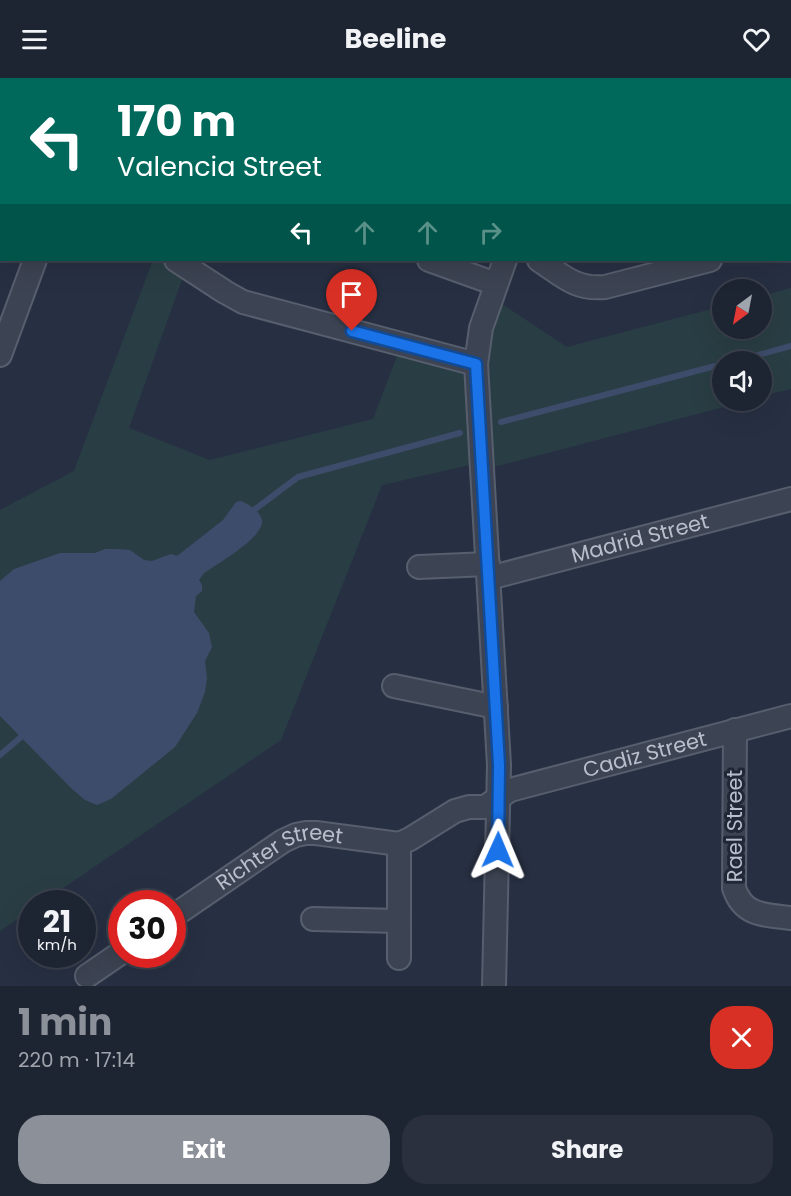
<!DOCTYPE html>
<html lang="en">
<head>
<meta charset="utf-8">
<style>
  body { margin:0; font-family:Poppins,sans-serif; background:#2a303e; color:#f1f3f6; height:100vh; display:flex; flex-direction:column; font-size:22px; white-space:nowrap }
  * { box-sizing:border-box; margin:0 }
  p { font-size:20px; color:#a0a4ac }
  .icon { flex:none; width:33px; height:33px; fill:none; stroke:currentColor; stroke-width:2; stroke-linecap:round; stroke-linejoin:round }
  .map { position:relative; height:908px; overflow:hidden }
  .sheet { display:flex; flex-direction:column; background:#1d2432; flex:1 }
  .sheet>* { flex:none }
  .hud { position:absolute; left:0px; top:0px; width:792px; height:183px; box-shadow:0 6px 24px #0002,0 0 0 2px #3b414d; background:#00695c; color:#fff; overflow:hidden }
  .needle { width:39px; rotate:212deg }
  .fabs { position:absolute; left:712px; top:201px; display:grid; gap:12px }
  .fabs a { display:grid; place-items:center; width:60px; height:60px; border-radius:50%; background:#1d2432; box-shadow:0 6px 24px #0002,0 0 0 2px #3b414d; font-size:30px }
  .speed { position:absolute; left:18px; top:812px; display:flex; gap:12px; font-size:30px; font-weight:700; text-align:center }
  .speed>* { display:grid; place-content:center; width:78px; height:78px; border-radius:50%; background:#1d2432; box-shadow:0 6px 24px #0002,0 0 0 2px #3b414d; line-height:1 }
  .speed small { font-size:15px; font-weight:400 }
  .speed .limit { border:9px solid #d22; background:#fff; color:#111 }
  .pin { position:absolute; display:grid; place-items:center; width:51px; height:51px; color:#fff; margin:-62px -26px; border-radius:50% 50% 50% 0; rotate:-45deg; box-shadow:0 0 6px #0007 }
  .pin .icon { rotate:45deg }
  .me { position:absolute; width:66px; margin:-33px; rotate:1deg; stroke-linejoin:round; filter:drop-shadow(0 0 4px #0008) }
  .turn { display:flex; align-items:center; gap:21px; height:126px; padding:0 18px; font-size:27px }
  .turn .icon { width:78px; height:78px; stroke-width:2.5 }
  .turn b { display:block; font-size:42px; line-height:51px }
  .lanes { display:flex; align-items:center; height:57px; padding:0 18px; background:#0003; justify-content:center; gap:30px; direction:ltr }
  .lanes .off { opacity:.35 }
  .round { display:grid; place-items:center; flex:none; width:63px; height:63px; border-radius:24px; background:#2a303e }
  .overview { display:flex; align-items:center; justify-content:space-between; height:102px; padding:0 18px }
  h1 { font-size:36px; font-weight:700; line-height:45px; color:#8c9099 }
  .action { display:flex; gap:12px; margin-top:auto; padding:12px 18px }
  .action a { flex:1; height:69px; border-radius:24px; background:#8c9099; color:#fff; font-size:24px; font-weight:700; line-height:69px; text-align:center }
  .action a+a { background:#2a303e; color:#f1f3f6 }
  header { display:flex; justify-content:space-between; align-items:center; height:78px; padding:0 18px; background:#1d2432; font-size:27px; font-weight:700 }
  .map>svg:first-child { display:block }
</style>
</head>
<body>
<header><svg class="icon" aria-label="menu" viewBox="0 0 24 24"><path d="M4 6h16M4 12h16M4 18h16"/></svg>Beeline<svg class="icon" aria-label="heart" viewBox="0 0 24 24"><path d="M12 20l-8-8c-3-5 5-10 8-4 3-6 11-1 8 4z"/></svg></header>
<div class="map">
<svg width="791" height="908" viewBox="0 0 791 908">
  <rect width="100%" height="100%" fill="#273043"/>
  <!-- green -->
  <path fill="#293e44" d="M153,182H163L184,196L129,350L210,382L373,341L399,273L458,291L468,303L474,386L382,407L281,662L41,825H32L31,832L0,853V432L74,393Z
    M791,210V311L762,318V284H723V322L747,323L490,390L484,286L499,224L567,269L723,228V250H762V218Z"/>
  <!-- water -->
  <path fill="#3e4c6b" d="M241,423C248,426 260,433 262,442C265,459 217,486 204,495L199,502L202,507V513L196,518L194,534L209,555L212,569L205,583L207,600L205,614L197,635L175,669L111,721L97,727L85,722L71,710L0,638V503L14,491L60,475H95L105,471H116L130,472L144,482L152,483L171,476L177,478L223,442L236,424Z"/>
  <g fill="none" stroke-linecap="round" stroke-linejoin="round">
    <!-- stream -->
    <path stroke="#3e4c6b" stroke-width="6" d="M733,284L791,268
      M501,344L723,286
      M254,432L298,399L460,355
      M0,677L21,659"/>
    <defs>
      <g id="street">
        <path d="M389,0L390,2"/>
        <path d="M641,0L643,2"/>
        <path d="M99,2L100,0"/>
        <path d="M616,2L617,0"/>
        <path d="M0,64L2,65"/>
        <path d="M790,87H791"/>
        <path d="M176,182L225,214L243,224L476,286"/>
        <path d="M429,182L496,206"/>
        <path d="M539,182C562,197 575,212 605,209L710,182"/>
        <path d="M0,277L35,182"/>
        <path d="M419,489L488,486"/>
        <path id="s1" d="M489,500L791,421"/>
        <path d="M394,608L496,629"/>
        <path d="M735,652L734,810C743,838 765,837 791,840"/>
        <path d="M399,766V880"/>
        <path id="s2" d="M172,839L283,763L296,757L306,755H316L399,766L410,761L455,733L469,729H485L510,712L791,638"/>
        <path d="M313,841L399,843"/>
        <path d="M87,898L122,874"/>
        <path d="M494,908L499,687L476,286L481,250L505,182"/>
      </g>
    </defs>
    <!-- street casing -->
    <use href="#street" stroke="#575e6d" stroke-width="26"/>
    <!-- street -->
    <use href="#street" stroke="#3c4352" stroke-width="22"/>
  </g>
  <g fill="none" stroke-linecap="round" stroke-linejoin="round">
    <defs>
      <path id="route" d="M352,253L476,286L499,687L498,772"/>
    </defs>
    <!-- route casing -->
    <use href="#route" stroke="#114b97" stroke-width="15"/>
    <!-- route -->
    <use href="#route" stroke="#1a73e8" stroke-width="10"/>
  </g>
  <g text-anchor="middle" stroke-width="6" stroke-linejoin="round" paint-order="stroke">
    <!-- street labels -->
    <g font-size="21" fill="#b9becc" stroke="#202838">
      <text dy="7" stroke="none"><textPath href="#s1" startOffset="156">Madrid Street</textPath></text>
      <text dy="7" stroke="none"><textPath href="#s2" startOffset="518">Cadiz Street</textPath></text>
      <text transform="translate(735 748) rotate(-90)" y="7">Rael Street</text>
      <text dy="7" stroke="none"><textPath href="#s2" startOffset="126">Richter Street</textPath></text>
    </g>
  </g>
</svg>
<div class="fabs">
<a><svg class="needle" viewBox="-14 -14 28 28"><path d="M0-13l5 13h-10z" fill="#e53935"/><path d="M0 13l5-13h-10z" fill="#a0a4ac"/></svg></a>
<a><svg class="icon" aria-label="sound" viewBox="0 0 24 24"><path d="M4 9h4l5-4v14l-5-4H4zM17 9q2 3 0 6"/></svg></a>
</div>
<div class="speed"><div>21<small>km/h</small></div><div class="limit">30</div></div>
<div class="pin" style="left:352px;top:253px;background:#d93025"><svg class="icon" aria-label="arrive" viewBox="0 0 24 24"><path d="M6 21V4h12l-3 4 3 4H6"/></svg></div>
<svg class="me" style="left:498px;top:772px" viewBox="-20 -20 40 40"><path d="M0-17L14 15 0 8-14 15z" fill="#1a73e8" stroke="#fff" stroke-width="4"/></svg>
<div class="hud">
<div class="turn"><svg class="icon" aria-label="left" viewBox="0 0 24 24"><path d="M17 20v-9H6M10 6l-5 5 5 5"/></svg><div><b>170 m</b>Valencia Street</div></div>
<div class="lanes"><svg class="icon" aria-label="left" viewBox="0 0 24 24"><path d="M17 20v-9H6M10 6l-5 5 5 5"/></svg><svg class="icon off" aria-label="ahead" viewBox="0 0 24 24"><path d="M12 20V5M6 11l6-6 6 6"/></svg><svg class="icon off" aria-label="ahead" viewBox="0 0 24 24"><path d="M12 20V5M6 11l6-6 6 6"/></svg><svg class="icon off" aria-label="right" viewBox="0 0 24 24"><path d="M7 20v-9h11M14 6l5 5-5 5"/></svg></div>
</div>
</div>
<section class="sheet">
<div class="overview"><div><h1>1 min</h1><p>220 m · 17:14</p></div><a class="round" style="background:#d93025;color:#fff"><svg class="icon" aria-label="close" viewBox="0 0 24 24"><path d="M6 6l12 12M18 6L6 18"/></svg></a></div>
<div class="action"><a>Exit</a><a>Share</a></div>
</section>
</body>
</html>
